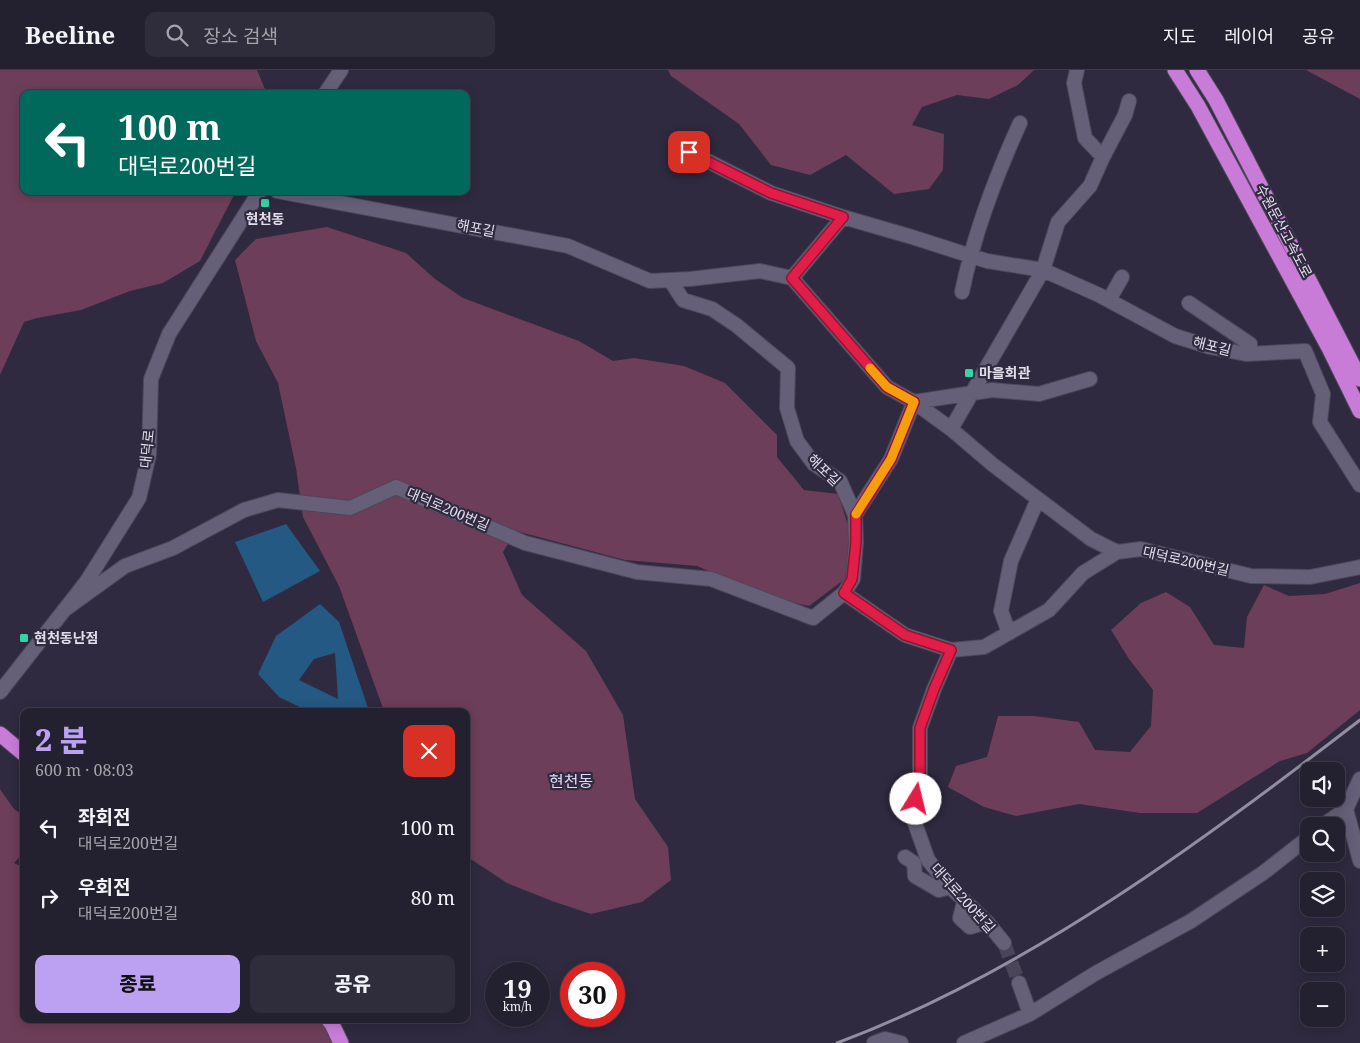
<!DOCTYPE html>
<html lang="ko">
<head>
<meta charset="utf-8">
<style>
  body { margin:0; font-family:"Noto Serif","Noto Sans KR",serif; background:#2f2d3b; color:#f1f3f6; height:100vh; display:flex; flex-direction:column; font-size:19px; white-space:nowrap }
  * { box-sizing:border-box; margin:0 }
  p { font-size:16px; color:#a3a3aa }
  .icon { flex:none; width:28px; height:28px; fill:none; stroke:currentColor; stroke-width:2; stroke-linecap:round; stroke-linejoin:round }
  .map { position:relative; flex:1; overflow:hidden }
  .side { position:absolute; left:20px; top:638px; width:450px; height:315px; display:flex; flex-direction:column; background:#23202f; border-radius:10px; box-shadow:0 2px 12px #0003,0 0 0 1px #403e4b }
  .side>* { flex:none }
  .banner { position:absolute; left:20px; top:20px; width:450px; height:105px; border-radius:10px; box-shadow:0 2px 12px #0003,0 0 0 1px #403e4b; background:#00695c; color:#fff; overflow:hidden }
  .controls { position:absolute; left:1300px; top:692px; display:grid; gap:10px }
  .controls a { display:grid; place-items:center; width:45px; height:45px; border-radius:10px; background:#23202f; box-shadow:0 2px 12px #0003,0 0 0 1px #403e4b; font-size:25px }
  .speed { position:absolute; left:485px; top:892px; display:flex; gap:10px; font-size:25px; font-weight:700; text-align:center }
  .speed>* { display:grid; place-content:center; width:65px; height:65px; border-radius:50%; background:#23202f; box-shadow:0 2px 12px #0003,0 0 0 1px #403e4b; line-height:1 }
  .speed small { font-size:12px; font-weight:400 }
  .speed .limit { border:8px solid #d22; background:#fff; color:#111 }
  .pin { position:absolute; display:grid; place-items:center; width:42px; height:42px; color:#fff; margin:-21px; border-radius:10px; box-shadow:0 2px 8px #0006 }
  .me { position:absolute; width:55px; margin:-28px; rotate:9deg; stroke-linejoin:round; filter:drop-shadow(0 0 4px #0008) }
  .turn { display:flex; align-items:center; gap:18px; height:105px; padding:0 15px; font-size:22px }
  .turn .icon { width:65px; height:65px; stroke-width:2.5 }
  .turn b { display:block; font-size:35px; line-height:42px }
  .round { display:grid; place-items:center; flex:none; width:52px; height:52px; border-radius:10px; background:#2f2d3b }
  .headline { display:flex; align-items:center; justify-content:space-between; height:85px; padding:0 15px }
  h1 { font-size:30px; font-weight:800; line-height:38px; color:#bca0f2 }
  .action { display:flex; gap:10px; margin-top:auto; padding:10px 15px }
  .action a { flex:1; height:58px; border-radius:10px; background:#bca0f2; color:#111; font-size:20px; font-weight:800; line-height:58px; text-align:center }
  .action a+a { background:#2f2d3b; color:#f1f3f6 }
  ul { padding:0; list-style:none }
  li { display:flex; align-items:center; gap:15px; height:70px; padding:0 15px }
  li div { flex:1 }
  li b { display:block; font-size:19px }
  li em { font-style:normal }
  header { display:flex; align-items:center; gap:30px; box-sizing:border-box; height:70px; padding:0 25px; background:#23202f; border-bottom:1px solid #403e4b }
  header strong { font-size:24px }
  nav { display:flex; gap:28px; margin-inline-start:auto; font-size:18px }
  .search { width:350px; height:45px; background:#2f2d3b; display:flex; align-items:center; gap:12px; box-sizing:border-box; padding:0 18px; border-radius:10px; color:#a3a3aa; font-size:19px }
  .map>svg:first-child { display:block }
</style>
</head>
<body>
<header>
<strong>Beeline</strong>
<div class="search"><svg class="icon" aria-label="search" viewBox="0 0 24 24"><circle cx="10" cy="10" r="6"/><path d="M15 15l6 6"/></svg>장소 검색</div>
<nav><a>지도</a><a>레이어</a><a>공유</a></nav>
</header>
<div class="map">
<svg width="1360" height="973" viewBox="0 0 1360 973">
  <rect width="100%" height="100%" fill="#2f2a3f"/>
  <!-- green -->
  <path fill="#6d3e59" d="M0,0H257L267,24H24V121H236L200,191L163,213L130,221L81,240L37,248L24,252L0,305Z
    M668,0H1034L1018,15L989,29L957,25L922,37L912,55L944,64L943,100L929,119L894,124L846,85L810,105L771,95L739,54L671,6Z
    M1306,0H1360V29Z
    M327,157L406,183L435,209L463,228L579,271L613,291L634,288L684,296L725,313L777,365V387L804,420L838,424L853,471L845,509L809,536L768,527L697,496L625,490L516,461L503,482L522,525L586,581L623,645L635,729L668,777L671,810L642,832L591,844L552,831L507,813L466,786V641H384L339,516L303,447L296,398L278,313L256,271L235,190L256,169Z
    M1360,513V640L1307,683L1280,691L1197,743H1140L1079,734L1016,746L984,737L948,717L956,696L987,687L998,646H1035L1079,652L1095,680L1130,682L1151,656L1153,620L1129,589L1111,560L1141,533L1166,522L1190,537L1214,575L1244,578L1247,547L1264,515L1289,526L1325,524Z
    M0,719L14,739L24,746V782L14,793L24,798V949H321L334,973H0Z"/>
  <!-- water -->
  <path fill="#245983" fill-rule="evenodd" d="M286,454L320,501L263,532L235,472Z
    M320,534L339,552L369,641H308L279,627L258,604L276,566ZM335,583L338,629L299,610L314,589Z"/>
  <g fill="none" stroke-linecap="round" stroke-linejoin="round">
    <!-- minor-tunnel -->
    <path stroke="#4a4559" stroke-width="14" stroke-dasharray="14 7" stroke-linecap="butt" d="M1004,873L1019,913"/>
    <defs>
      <path id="minor" d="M1077,0L1074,13L1085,68L1103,87
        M325,24L341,0
        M676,75L771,123L843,147
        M277,121L568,176L650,211L690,209L760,201L792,208L843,147L912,167L987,191L1043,200L1099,225L1175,266L1210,277L1246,284L1305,281L1323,324L1320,352L1360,415
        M792,208L887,317L914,332L992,320L1039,324L1090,309
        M670,210L683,230L712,239L736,255L788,298L787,338L797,371L814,394L840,411L855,445
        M962,222C974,163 995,108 1020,53
        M1109,230L1122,207
        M1189,233L1250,274L1246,284
        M1038,429L1091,469L1117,482
        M844,523L853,509L856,472L855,445L891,389L914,332L951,359
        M64,540L125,496L173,478L244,440L278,430L350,438L396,417L525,473L637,502L711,509L813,548L844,523L905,565L951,580L984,577L1049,540L1083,503L1117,482L1141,479L1251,506L1310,507L1360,497
        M1009,563L1001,541L1011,491L1038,429L992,394L951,359L1043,200L1058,152L1090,116L1103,87L1125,45L1129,31
        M951,580L934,619L920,658V714L912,745L928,790L950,817L987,852L1004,873
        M0,622L87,511L139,428L149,385L151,309L169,264L260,121
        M1346,739L1360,709
        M1322,756L1346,739L1360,791
        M905,787L914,793L915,806L939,820L950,817
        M964,832L960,848L970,857L987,852
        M1019,913L1030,944
        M874,973L885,969L901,973
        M964,973L1030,944L1096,903L1191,851L1263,803L1309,767"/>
      <path id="highway" d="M1175,0L1198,36L1329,278L1360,341
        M1197,0L1216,30L1360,309
        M0,664L24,684
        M328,949L332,954L341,973"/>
    </defs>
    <!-- minor casing -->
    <use href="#minor" stroke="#4c4759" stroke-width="16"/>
    <!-- highway casing -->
    <use href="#highway" stroke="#4c4759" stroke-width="17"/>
    <!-- minor -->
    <use href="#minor" stroke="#656078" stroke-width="14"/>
    <!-- highway -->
    <use href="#highway" stroke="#c87cd8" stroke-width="15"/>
    <!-- rail -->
    <path stroke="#928e9f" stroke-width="3" d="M837,973C1025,903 1202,772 1360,650"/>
  </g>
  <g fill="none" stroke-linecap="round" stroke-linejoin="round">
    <defs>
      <path id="route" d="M689,82L771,123L843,147L792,208L887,317L914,332L891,389L856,445V472L852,509L844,523L905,565L951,580L934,619L920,658V714L916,729"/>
    </defs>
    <!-- route casing -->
    <use href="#route" stroke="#92132f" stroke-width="12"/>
    <!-- route -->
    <use href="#route" stroke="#e11d48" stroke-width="9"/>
    <!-- slow -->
    <path stroke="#f59e0b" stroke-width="9" d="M856,444L891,389L914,332L887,317L870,298"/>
  </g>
  <!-- markers -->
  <g fill="#32d4a8" stroke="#2f2a3f" stroke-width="2">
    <rect x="260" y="128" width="10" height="10" rx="2.5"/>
    <rect x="964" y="298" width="10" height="10" rx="2.5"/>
    <rect x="19" y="563" width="10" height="10" rx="2.5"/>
  </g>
  <g text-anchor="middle" stroke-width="4.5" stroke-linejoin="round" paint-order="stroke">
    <!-- poi labels -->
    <g font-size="14" font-weight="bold" fill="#e1deec" stroke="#2f2a3f" text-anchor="start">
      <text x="265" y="154" text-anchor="middle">현천동</text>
      <text x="979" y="308">마을회관</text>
      <text x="34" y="573">현천동난점</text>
    </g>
    <!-- street labels -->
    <g font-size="14" fill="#e1deec" stroke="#2f2a3f">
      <text transform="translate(476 158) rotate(11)" y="5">해포길</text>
      <text transform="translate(1284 161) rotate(62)" y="5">수원문산고속도로</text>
      <text transform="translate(1212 276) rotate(14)" y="5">해포길</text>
      <text transform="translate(147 379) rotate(-84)" y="5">대덕로</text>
      <text transform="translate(824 400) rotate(44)" y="5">해포길</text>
      <text transform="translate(448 439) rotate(23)" y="5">대덕로200번길</text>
      <text transform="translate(1186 491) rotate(13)" y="5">대덕로200번길</text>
      <text transform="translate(963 828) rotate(48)" y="5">대덕로200번길</text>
    </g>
    <!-- quarter labels -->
    <g font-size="16" fill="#dfd9f5" stroke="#2f2a3f">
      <text x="571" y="717">현천동</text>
    </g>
  </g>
</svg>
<div class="controls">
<a><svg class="icon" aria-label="sound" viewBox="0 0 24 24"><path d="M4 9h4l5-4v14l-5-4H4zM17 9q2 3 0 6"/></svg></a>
<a><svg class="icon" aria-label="search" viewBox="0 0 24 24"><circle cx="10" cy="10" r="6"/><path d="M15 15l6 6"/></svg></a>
<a><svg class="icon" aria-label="layers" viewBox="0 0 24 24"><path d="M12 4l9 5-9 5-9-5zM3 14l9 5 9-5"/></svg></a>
<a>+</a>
<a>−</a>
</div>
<div class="speed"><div>19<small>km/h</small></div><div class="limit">30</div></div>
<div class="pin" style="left:689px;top:82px;background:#d93025"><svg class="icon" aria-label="arrive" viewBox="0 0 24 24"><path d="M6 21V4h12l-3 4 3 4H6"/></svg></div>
<svg class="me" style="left:916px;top:729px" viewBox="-20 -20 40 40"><circle r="19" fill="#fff"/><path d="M0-13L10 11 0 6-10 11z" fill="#e11d48"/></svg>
<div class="banner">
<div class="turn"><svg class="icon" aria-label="left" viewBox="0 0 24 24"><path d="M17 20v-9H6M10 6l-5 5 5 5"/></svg><div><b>100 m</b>대덕로200번길</div></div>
</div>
<section class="side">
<div class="headline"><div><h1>2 분</h1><p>600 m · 08:03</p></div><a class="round" style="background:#d93025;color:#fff"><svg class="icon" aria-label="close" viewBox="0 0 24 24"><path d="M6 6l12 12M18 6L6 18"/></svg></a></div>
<ul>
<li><svg class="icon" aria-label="left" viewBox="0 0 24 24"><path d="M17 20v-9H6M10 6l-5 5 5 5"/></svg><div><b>좌회전</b><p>대덕로200번길</p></div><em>100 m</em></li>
<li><svg class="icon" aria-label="right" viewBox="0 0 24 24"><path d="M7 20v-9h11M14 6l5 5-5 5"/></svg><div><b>우회전</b><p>대덕로200번길</p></div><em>80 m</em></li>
</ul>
<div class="action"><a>종료</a><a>공유</a></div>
</section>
</div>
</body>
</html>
